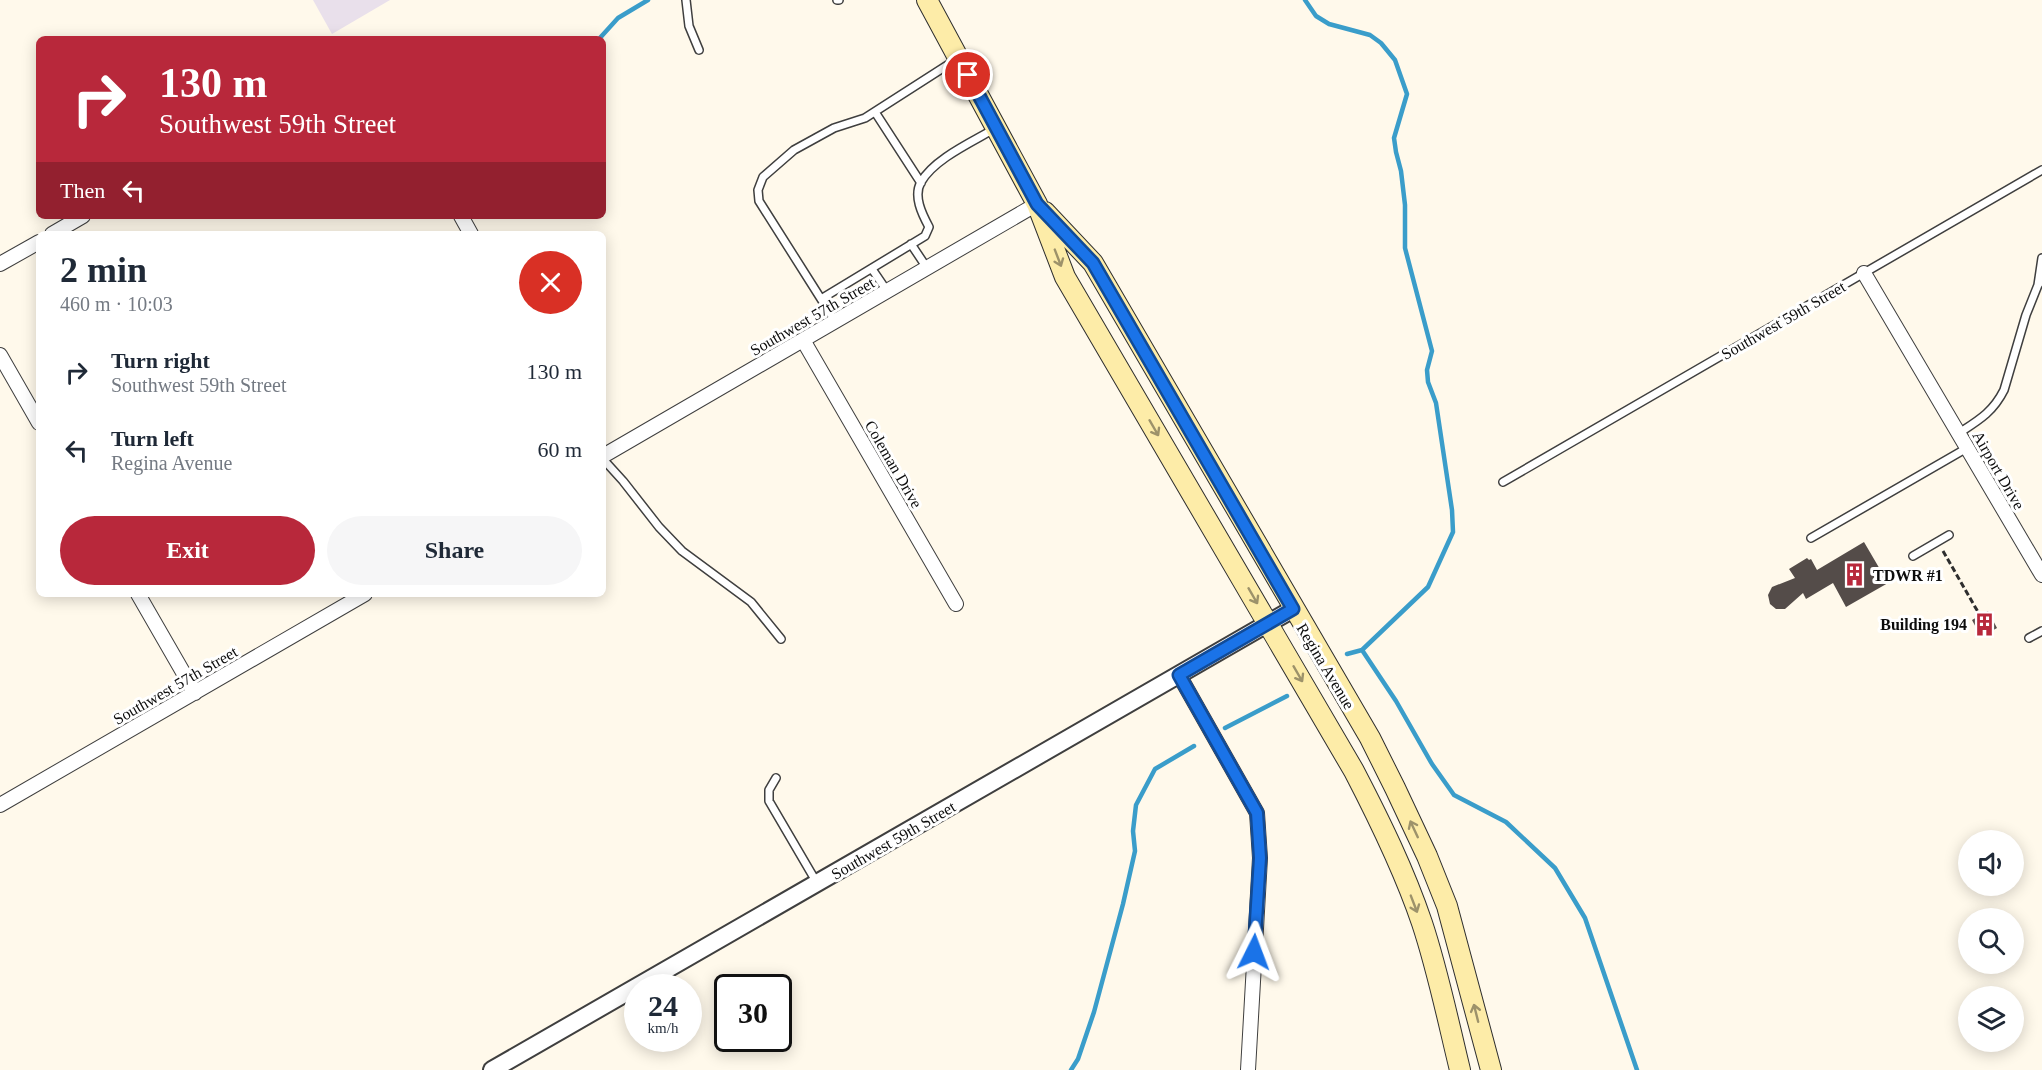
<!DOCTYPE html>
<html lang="en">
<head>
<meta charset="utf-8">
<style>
  body { margin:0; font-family:"Times New Roman",serif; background:#f6f6f7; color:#1f2937; height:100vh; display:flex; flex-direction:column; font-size:22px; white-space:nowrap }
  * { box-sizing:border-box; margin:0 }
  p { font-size:20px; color:#747a83 }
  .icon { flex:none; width:33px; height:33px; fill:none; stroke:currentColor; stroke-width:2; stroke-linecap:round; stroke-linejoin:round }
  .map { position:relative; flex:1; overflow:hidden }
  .panel { position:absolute; left:36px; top:231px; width:570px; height:366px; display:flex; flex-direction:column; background:#fff; border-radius:9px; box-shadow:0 3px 15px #0003 }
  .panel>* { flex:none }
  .banner { position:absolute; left:36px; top:36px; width:570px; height:183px; border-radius:9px; box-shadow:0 3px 15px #0003; background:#b8283b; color:#fff; overflow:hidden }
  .controls { position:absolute; left:1958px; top:830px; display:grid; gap:12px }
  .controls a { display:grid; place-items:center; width:66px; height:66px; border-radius:50%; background:#fff; box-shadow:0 3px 15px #0003; font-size:30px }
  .speed { position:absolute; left:624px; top:974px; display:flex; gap:12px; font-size:30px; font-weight:700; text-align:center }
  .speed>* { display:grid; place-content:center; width:78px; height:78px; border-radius:50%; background:#fff; box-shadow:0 3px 15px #0003; line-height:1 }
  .speed small { font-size:15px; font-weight:400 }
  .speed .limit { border:3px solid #111; border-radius:9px; background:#fff; color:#111 }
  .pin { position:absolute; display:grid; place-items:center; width:51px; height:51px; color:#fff; margin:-26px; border:3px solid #fff; border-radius:50%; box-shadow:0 2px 6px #0007 }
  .me { position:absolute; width:66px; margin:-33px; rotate:3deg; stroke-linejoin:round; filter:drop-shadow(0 0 4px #0008) }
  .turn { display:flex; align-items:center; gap:21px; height:126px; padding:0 24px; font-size:27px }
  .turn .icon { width:78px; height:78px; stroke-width:2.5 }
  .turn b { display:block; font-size:42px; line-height:51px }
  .then { display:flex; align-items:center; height:57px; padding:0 24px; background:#0003; gap:12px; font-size:22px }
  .round { display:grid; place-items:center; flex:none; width:63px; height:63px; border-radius:32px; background:#f6f6f7 }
  .head { display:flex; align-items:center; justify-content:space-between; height:102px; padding:0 24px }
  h1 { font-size:36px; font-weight:600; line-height:45px }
  .cta { display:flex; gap:12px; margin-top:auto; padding:12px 24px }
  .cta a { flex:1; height:69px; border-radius:36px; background:#b8283b; color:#fff; font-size:24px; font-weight:600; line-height:69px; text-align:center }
  .cta a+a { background:#f6f6f7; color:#1f2937 }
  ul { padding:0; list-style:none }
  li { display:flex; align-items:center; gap:18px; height:78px; padding:0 24px }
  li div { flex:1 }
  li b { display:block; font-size:22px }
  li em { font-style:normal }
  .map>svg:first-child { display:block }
</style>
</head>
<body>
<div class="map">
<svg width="2042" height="1070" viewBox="0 0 2042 1070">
  <rect width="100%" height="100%" fill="#fff9eb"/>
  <!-- industrial -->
  <path fill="#e9e0eb" d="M313,0H390L332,34Z"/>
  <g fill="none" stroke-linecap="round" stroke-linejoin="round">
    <!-- stream -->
    <path stroke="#3a9dca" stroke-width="4.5" d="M1305,0L1316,16L1329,24L1370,35L1381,43L1395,60L1407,94L1394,138L1396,152L1401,171L1405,205V248L1432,351L1427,370L1428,382L1436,403L1452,510L1453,532L1428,587L1362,650L1396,701L1432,764L1454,795L1506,822L1555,868L1585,918L1637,1070
      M599,39L618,18L648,0
      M1347,654L1362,650
      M1225,728L1287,696
      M1071,1070L1078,1059L1094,1012L1123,904L1135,851L1133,831L1136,805L1155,769L1194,746"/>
  </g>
  <!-- building -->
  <path fill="#544c49" d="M1864,542L1888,583L1846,607L1833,583L1806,599L1803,593L1785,609H1776L1770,604L1768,595L1772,587L1795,578L1789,569L1807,558L1809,560L1811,559L1817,570Z
    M1988,611L1997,628L1981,637L1972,620Z"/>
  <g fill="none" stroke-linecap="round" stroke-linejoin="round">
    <defs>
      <path id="service" d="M686,0L689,26L699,50
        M837,0H839
        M875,112L921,183
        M911,244L927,268
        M872,269L887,291
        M2038,285L2042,258
        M821,299L925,236L929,227C922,214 913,196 921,182C934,159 972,142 994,129
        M835,321L759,201L758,190L763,177L794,150L834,128L865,118L957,59
        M1959,433C1979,420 1993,412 2004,390L2026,315L2038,285L2042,280
        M603,459L623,481L659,527L682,551L751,602L781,639
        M1503,482L2042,170
        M1811,538L1967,448
        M1913,556L1949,535
        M2029,638L2042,631
        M776,778L769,790V801L817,883"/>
      <path id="minor" d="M461,216L471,234
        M52,234L83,216
        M0,264L39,242
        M1864,273L2042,575
        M803,340L956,604
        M0,355L39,423
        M603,456L1037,204
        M138,594L195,693
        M1179,675L1257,813L1260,858L1248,1070
        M0,805L365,594"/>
      <path id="tertiary" d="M492,1070L1293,609"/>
      <path id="secondary" d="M927,0L1037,204L1065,277L1354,771C1380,821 1404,870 1422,923C1438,971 1448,1021 1460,1070
        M1045,212L1093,263L1370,738L1395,788L1427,856L1447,906L1491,1070"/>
    </defs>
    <!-- service casing -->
    <use href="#service" stroke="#3f3f3f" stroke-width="10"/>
    <!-- minor casing -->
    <use href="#minor" stroke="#3f3f3f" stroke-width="16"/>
    <!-- tertiary casing -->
    <use href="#tertiary" stroke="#3f3f3f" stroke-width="20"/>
    <!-- secondary casing -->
    <use href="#secondary" stroke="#2e2e2e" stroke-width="22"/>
    <!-- path -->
    <path stroke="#2e2e2e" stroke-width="3" stroke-dasharray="6 3" stroke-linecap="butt" d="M1943,551L1978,612"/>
    <!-- service -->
    <use href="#service" stroke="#fff" stroke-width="7"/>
    <!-- minor -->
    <use href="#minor" stroke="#fff" stroke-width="14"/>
    <!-- tertiary -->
    <use href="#tertiary" stroke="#fff" stroke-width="16"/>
    <!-- secondary -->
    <use href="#secondary" stroke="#fdeca8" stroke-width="20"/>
  </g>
  <!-- one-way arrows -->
  <defs><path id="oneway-shaft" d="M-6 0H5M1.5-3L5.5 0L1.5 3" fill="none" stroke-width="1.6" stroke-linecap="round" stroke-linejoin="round" transform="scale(1.5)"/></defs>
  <g stroke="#9d926a">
    <use href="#oneway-shaft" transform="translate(1058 258) rotate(69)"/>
    <use href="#oneway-shaft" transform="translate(1154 428) rotate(60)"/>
    <use href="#oneway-shaft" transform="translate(1253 596) rotate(60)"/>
    <use href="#oneway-shaft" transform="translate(1298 674) rotate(60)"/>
    <use href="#oneway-shaft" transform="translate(1414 829) rotate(-115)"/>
    <use href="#oneway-shaft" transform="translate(1414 904) rotate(69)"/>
    <use href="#oneway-shaft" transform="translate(1476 1013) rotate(-104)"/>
  </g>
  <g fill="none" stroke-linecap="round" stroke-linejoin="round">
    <defs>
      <path id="route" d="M968,75L1037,204L1093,263L1293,609L1179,675L1257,813L1260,858L1254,952"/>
    </defs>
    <!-- route casing -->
    <use href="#route" stroke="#114b97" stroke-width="15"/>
    <!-- route -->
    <use href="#route" stroke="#1a73e8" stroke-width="10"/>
  </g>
  <!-- icons -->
  <defs>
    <symbol id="building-bare" viewBox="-9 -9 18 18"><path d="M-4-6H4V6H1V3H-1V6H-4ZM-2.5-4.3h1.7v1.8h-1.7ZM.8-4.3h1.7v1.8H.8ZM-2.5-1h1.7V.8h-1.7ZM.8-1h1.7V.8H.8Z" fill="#b8283b" stroke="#fff" stroke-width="2.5" paint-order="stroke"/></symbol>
  </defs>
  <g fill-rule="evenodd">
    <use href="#building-bare" x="1838" y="558" width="33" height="33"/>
    <use href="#building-bare" x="1968" y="608" width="33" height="33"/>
  </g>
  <g text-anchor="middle" stroke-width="6" stroke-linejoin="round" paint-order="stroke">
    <!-- street labels -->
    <g font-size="16" fill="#0c0c0c" stroke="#fff">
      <text transform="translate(812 316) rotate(-30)" y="6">Southwest 57th Street</text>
      <text transform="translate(1783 320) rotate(-30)" y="6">Southwest 59th Street</text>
      <text transform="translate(894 464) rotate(60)" y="6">Coleman Drive</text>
      <text transform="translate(1999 470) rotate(60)" y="6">Airport Drive</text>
      <text transform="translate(1326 666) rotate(59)" y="6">Regina Avenue</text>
      <text transform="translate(175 685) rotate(-30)" y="6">Southwest 57th Street</text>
      <text transform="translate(893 840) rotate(-30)" y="6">Southwest 59th Street</text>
    </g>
    <!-- poi labels -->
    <g font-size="16" font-weight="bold" fill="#0c0c0c" stroke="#fff" text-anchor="start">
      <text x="1873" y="581">TDWR #1</text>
      <text x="1967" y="630" text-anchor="end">Building 194</text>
    </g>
  </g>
</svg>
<div class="controls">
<a><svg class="icon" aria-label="sound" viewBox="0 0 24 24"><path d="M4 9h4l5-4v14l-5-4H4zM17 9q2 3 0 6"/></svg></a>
<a><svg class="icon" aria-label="search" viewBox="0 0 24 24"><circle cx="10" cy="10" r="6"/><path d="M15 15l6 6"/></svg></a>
<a><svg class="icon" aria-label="layers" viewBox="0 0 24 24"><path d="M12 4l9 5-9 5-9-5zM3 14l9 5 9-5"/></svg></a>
</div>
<div class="speed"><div>24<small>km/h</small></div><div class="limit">30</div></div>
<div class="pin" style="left:968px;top:75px;background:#d93025"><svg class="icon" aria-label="arrive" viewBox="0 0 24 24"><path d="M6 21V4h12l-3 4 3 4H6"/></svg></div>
<svg class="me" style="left:1254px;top:952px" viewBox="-20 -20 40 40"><path d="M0-17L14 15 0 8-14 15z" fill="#1a73e8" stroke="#fff" stroke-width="4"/></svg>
<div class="banner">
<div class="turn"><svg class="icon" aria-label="right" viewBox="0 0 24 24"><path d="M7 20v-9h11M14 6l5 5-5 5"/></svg><div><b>130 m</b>Southwest 59th Street</div></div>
<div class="then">Then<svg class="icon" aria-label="left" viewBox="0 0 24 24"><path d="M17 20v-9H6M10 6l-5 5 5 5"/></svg></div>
</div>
<section class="panel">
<div class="head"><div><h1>2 min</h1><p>460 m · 10:03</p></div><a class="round" style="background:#d93025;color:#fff"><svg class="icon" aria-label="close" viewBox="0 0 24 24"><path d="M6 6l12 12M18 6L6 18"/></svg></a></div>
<ul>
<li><svg class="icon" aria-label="right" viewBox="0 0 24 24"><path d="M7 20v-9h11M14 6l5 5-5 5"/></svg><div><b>Turn right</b><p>Southwest 59th Street</p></div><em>130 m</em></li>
<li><svg class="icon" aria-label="left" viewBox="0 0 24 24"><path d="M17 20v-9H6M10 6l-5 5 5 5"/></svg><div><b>Turn left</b><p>Regina Avenue</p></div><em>60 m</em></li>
</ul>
<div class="cta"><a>Exit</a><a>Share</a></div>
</section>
</div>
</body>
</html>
